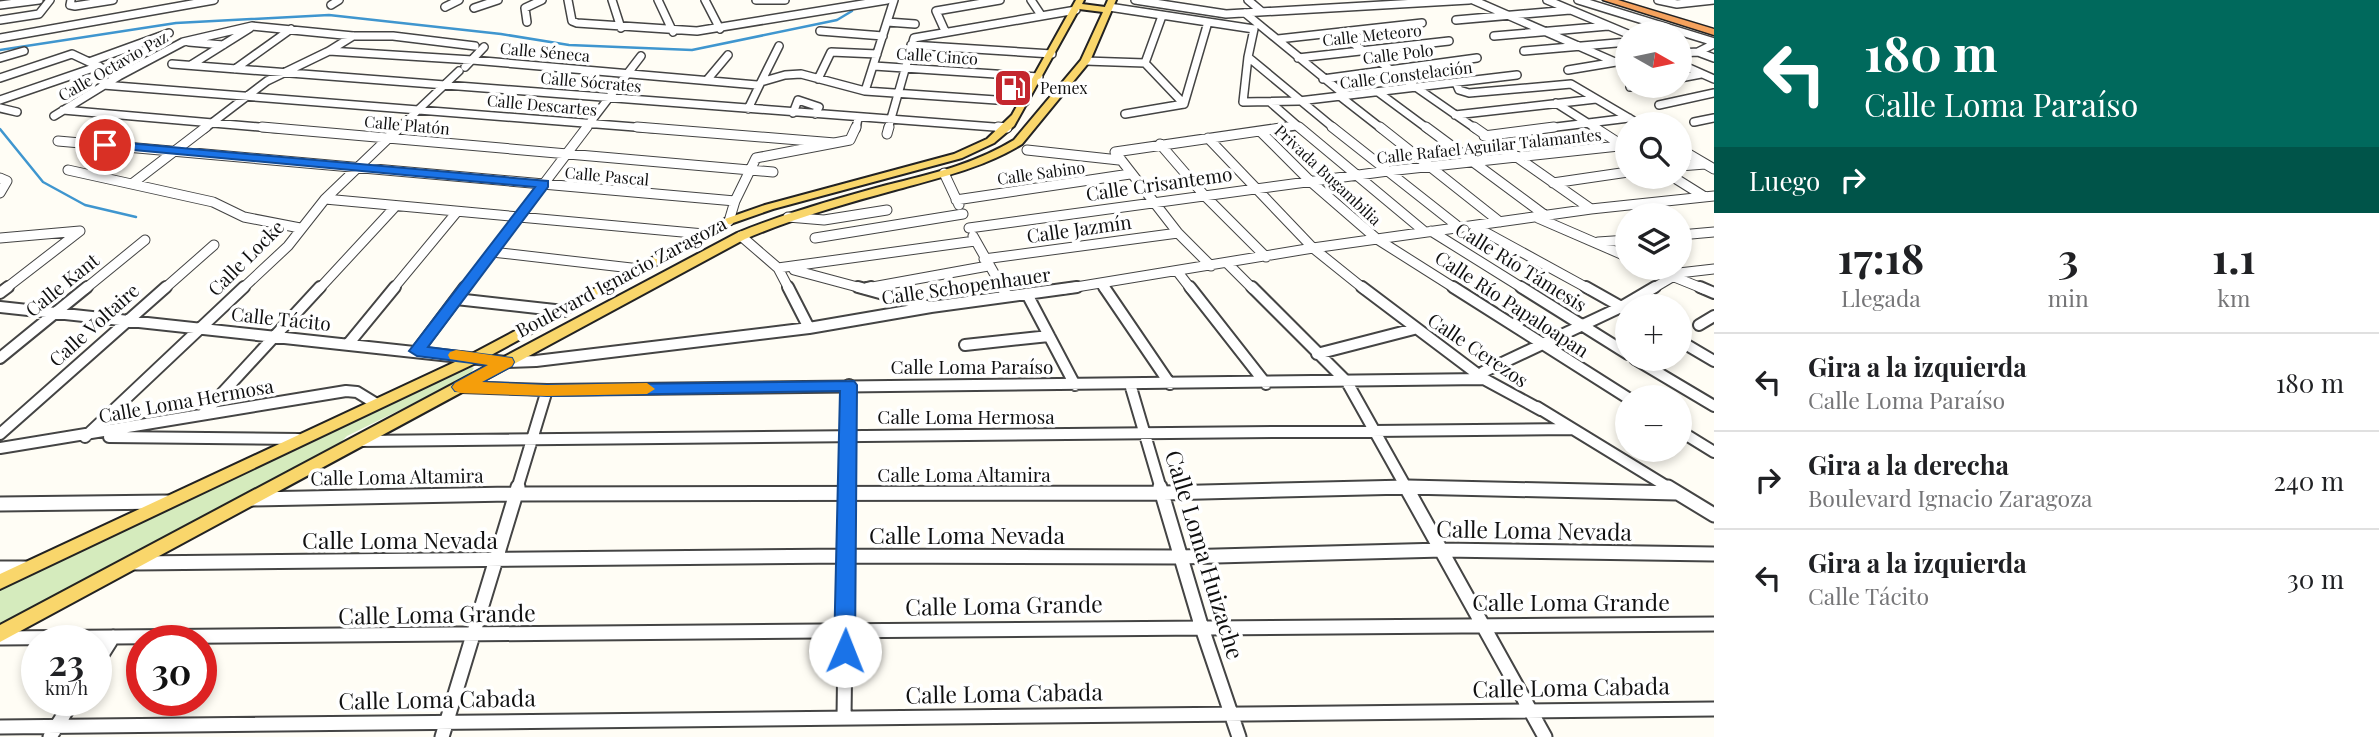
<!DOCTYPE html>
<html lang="es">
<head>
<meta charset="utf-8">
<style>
  body { margin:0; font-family:"Playfair Display",serif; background:#f6f6f6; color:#202124; height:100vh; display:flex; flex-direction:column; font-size:26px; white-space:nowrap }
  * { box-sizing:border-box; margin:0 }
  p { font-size:23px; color:#757577 }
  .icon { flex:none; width:38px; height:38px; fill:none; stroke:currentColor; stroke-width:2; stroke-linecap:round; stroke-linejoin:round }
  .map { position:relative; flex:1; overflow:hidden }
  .side { display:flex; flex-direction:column; background:#fff; width:665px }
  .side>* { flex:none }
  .top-card { background:#00695c; color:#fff; overflow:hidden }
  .needle { width:46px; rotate:99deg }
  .buttons { position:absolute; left:1615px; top:21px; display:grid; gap:14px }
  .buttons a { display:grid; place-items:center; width:77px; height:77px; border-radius:50%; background:#fff; box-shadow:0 4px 10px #0003; font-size:35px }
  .speed { position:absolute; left:21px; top:625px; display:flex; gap:14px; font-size:35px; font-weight:700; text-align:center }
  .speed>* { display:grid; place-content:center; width:91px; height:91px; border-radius:50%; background:#fff; box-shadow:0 4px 10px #0003; line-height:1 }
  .speed small { font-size:18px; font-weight:400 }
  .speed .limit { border:10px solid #d22; background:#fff; color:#111 }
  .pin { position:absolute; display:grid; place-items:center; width:60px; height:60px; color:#fff; margin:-30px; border:4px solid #fff; border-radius:50%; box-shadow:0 2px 7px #0007 }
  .me { position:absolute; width:77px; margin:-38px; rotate:1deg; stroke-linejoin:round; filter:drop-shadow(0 0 5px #0008) }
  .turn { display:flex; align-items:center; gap:24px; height:147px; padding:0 35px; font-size:32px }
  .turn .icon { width:91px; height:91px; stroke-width:2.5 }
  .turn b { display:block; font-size:49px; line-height:60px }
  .then { display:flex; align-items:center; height:66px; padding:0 35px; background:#0003; gap:14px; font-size:26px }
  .eta { display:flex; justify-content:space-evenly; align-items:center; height:119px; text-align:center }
  .eta b { font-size:42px; font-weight:700; line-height:49px }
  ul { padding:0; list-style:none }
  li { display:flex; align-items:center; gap:21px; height:98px; padding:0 35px; border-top:2px solid #e0e0e0 }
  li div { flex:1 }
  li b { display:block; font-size:26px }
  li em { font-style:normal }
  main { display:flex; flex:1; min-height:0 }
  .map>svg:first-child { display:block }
</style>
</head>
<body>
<main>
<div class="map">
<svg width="1714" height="737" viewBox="0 0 1714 737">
  <rect width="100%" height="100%" fill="#fffdf5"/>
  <!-- green -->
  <path fill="#d5ebbd" d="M467,365L474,368L469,376L347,436L336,447L0,627V588Z"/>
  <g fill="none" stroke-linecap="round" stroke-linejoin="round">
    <!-- stream -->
    <path stroke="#3f96cf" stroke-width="2.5" d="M0,50L176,23L329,15L501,34L569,45L692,50L837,20L852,11
      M0,129L43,182L85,205L136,217"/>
    <defs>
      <path id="minor-far3" d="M71,0L70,5L75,6L113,0
        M568,0L572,21L577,23L697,31L887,0
        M612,0L621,28
        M658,0L673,32
        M705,0L720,29
        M756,0H785
        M1031,0L1041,15
        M1135,0L1226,14L1469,0
        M1248,0L1261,11
        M1473,0L1615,62
        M1547,0L1628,34
        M1578,0L1714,42
        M1658,0L1677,4L1714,0
        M0,5L39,0
        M331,5L339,0
        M445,7L459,0
        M1109,7L1254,29L1248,57L1335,129
        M474,8L498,0
        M1245,13L1346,96
        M0,20L39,14L50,0
        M1456,20L1570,10
        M527,22L525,8L542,0
        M887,22L915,24
        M820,31L883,36
        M945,31L936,11L1000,0
        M1338,33L1476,129
        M1494,36L1608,26
        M0,38L214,0
        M1278,39L1422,23
        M189,42L223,45
        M911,45L1052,54
        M329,51L472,60L757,85
        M1524,51L1628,42
        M1698,52L1714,58
        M1680,53L1698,52L1714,44
        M1248,57L1243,102L1299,101L1517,75
        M0,58L24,51
        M1298,58L1449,41
        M1085,61L1145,63
        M89,62L169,33
        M1145,63L1184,104
        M1145,63L1162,16
        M172,64L1007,128
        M1680,64L1714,79
        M191,65L250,28
        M874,66L1039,77
        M465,67L484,47
        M235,69L291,29
        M1568,70L1628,60
        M0,78L72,54L119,76
        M1680,78L1701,74
        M818,79L831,52L877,54
        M1323,79L1477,58
        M707,80L728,55
        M761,82L779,46
        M1456,83L1459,90L1469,93L1571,84L1639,124
        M103,85L660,129
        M1630,87L1638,86
        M865,91L894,0
        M1378,92L1428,129
        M1341,97L1382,129
        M0,100L99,66
        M1270,102L1301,129
        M1556,103L1597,129
        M1184,104L1208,22
        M1659,105L1714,93
        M0,108L17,112
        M748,109L761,82L785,75L801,74L865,91L1025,102
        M63,110L282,129
        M793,113L798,100L819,107L815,114
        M1125,114L1184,104
        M1455,115L1596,99
        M54,116L119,76L183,42L252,26L353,36H393L475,46
        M1694,122L1714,118
        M204,129L267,81L329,51L353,36
        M398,129L459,71
        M585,129L641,56
        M856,129L858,118
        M888,129L914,38L1076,10
        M1274,129L1296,126
        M1540,129L1629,118"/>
      <path id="minor-far2" d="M262,127L773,172
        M637,127L835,143
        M998,127L1007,128
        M1299,127L1425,232
        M1332,127L1460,228
        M1380,127L1500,222
        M1426,127L1546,216
        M1474,127L1591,209
        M1594,127L1625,147
        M1260,131L1310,181L1377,239L1456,289
        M887,134L889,127
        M1484,136L1554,127
        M1208,138L1313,248L1364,289
        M58,141L735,201
        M1160,144L1204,195L1266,257
        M1680,149L1714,169
        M1027,150L1119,160
        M1680,166L1705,164
        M68,170L213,202L244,217L300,228
        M944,173L959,205
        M1673,177L1705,197
        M0,178L7,181L0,193
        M133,183L206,127
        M1553,183L1628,172
        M325,199L704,234
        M956,200L1130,174
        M788,217L824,220L887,210
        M1538,218L1628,257
        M729,221L735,201L756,158L850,140L856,127
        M1474,226L1589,289
        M969,228L1388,171L1628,145
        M1431,231L1524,289
        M1680,235L1714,232
        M741,236L778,268L789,289
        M973,236L1003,289
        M0,238L80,231
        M815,238L963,214
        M1598,242L1628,240
        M492,252L640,269
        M984,259L1178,233
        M1228,264L1253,289
        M1211,266L1178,233L1115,152L1287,127
        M778,268L975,241
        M1652,268L1704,289
        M794,270L865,289
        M1177,271L1191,289
        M1102,284L1105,289
        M867,288L988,266
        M5,289L80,231
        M85,289L145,240
        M164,289L214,245
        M242,289L288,246L325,199L400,127
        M319,289L394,208
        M393,289L456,213
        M464,289L587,127
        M1064,289L1313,248L1591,209L1714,196
        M1652,289L1679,273L1714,269"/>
      <path id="minor-far1" d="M788,287L809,328
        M858,287L927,306
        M1002,287L1007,296
        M1104,287L1170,384
        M1190,287L1266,384
        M1252,287L1347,382L1407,489
        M1362,287L1484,379L1541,410
        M1453,287L1628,398
        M1521,287L1628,354
        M1586,287L1625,309
        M1700,287L1714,293
        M867,288L871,287
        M0,293L8,287
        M1027,294L1075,385
        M456,299L564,311
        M0,307L506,362L536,361L809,328L931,307L1077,287
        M1699,325L1714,316
        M1680,341L1714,361
        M349,343L395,287
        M965,345L1049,336
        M417,351L465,287
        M1317,354L1414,329
        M0,358L87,287
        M1635,359L1714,406
        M1483,372L1621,307L1655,287
        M1130,384L1161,489
        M461,387L547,390L1484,379
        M1537,407L1671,489
        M203,414L320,287
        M1680,431L1714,452
        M0,434L166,287
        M85,437L244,287
        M109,437L298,439
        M360,441L1572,429
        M0,448L346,391L357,392L375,403
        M517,489L547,390
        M847,489L849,385
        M1336,489H1486"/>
      <path id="minor" d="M1160,487L1201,625L1239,737
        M1406,487L1545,737
        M1668,487L1714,515
        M252,499L516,494L1163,493L1407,487L1677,493
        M0,504L167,502
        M136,563L847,556L1180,557L1443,550L1714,554
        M0,568H25
        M0,638C571,636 1143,625 1714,624
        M96,664L113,637
        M844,718L847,487
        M0,727L1714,709
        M50,737L73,700
        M442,737L518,487"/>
      <path id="major" d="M1076,0H1084L1082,4L1105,7L1108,0H1116L1090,61L1022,144C983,168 938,178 895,190C844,204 794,218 745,239L0,642V625L737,233C786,213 836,199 887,185C931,174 975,164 1014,140L1081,60L1103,12L1079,9L1014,126L994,143L962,158L773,209L733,223L480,361L0,589V574L470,355L725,219L765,205L954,154L987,139L1012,115Z"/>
      <path id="highway" d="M1603,0H1618L1714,29V35Z"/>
    </defs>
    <!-- minor-far3 casing -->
    <use href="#minor-far3" stroke="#444" stroke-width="10"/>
    <!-- minor-far2 casing -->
    <use href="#minor-far2" stroke="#444" stroke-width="11"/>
    <!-- minor-far1 casing -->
    <use href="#minor-far1" stroke="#444" stroke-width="14"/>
    <!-- minor casing -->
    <use href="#minor" stroke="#444" stroke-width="17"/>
    <!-- major casing -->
    <use href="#major" stroke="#222" stroke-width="4"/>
    <!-- highway casing -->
    <use href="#highway" stroke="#222" stroke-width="3"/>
    <!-- minor-far3 -->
    <use href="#minor-far3" stroke="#fff" stroke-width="7"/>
    <!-- minor-far2 -->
    <use href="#minor-far2" stroke="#fff" stroke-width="9"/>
    <!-- minor-far1 -->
    <use href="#minor-far1" stroke="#fff" stroke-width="10"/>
    <!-- minor -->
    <use href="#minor" stroke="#fff" stroke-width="13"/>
    <!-- major -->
    <use href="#major" fill="#f9d66b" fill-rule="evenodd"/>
    <!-- highway -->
    <use href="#highway" fill="#f5a25d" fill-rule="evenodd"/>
  </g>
  <!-- route -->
  <path fill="#1a73e8" stroke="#114b97" stroke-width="2" d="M105,141L548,181V187L428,347L512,358L514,362L512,366L482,382L547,385L854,381L857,385L855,651L852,658L845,660L837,658L834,651L840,391L547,396L455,391L452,387L455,383L488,365L417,356L409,351L535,187L101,147L99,145Z"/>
  <!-- slow -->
  <path fill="#f59e0b" d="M456,350L512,358L514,362L512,366L482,382L547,385L647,383L655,389L647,394L547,396L461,393L455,391L452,387L455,383L488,365L450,359L448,355L450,352Z"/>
  <!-- icons -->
  <defs>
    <symbol id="fuel-square" viewBox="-11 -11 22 22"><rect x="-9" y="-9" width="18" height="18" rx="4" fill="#c4262e" stroke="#fff"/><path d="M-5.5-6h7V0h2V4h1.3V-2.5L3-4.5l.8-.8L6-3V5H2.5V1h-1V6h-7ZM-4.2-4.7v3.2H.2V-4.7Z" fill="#fff"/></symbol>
  </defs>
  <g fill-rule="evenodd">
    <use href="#fuel-square" x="991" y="66" width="44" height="44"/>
  </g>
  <g text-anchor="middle" stroke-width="7" stroke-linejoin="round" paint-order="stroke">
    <!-- far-street labels -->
    <g font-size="16" fill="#111" stroke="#fff">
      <text transform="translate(1372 35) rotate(-6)" y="6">Calle Meteoro</text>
      <text transform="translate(545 52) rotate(5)" y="6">Calle Séneca</text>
      <text transform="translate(1398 54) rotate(-7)" y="6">Calle Polo</text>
      <text transform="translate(937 56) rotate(4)" y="6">Calle Cinco</text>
      <text transform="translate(113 66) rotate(-30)" y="6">Calle Octavio Paz</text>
      <text transform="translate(1406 75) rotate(-7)" y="6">Calle Constelación</text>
      <text transform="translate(591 82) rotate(5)" y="6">Calle Sócrates</text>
      <text transform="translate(542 105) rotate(5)" y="6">Calle Descartes</text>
      <text transform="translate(407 125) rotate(5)" y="6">Calle Platón</text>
      <text transform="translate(1489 146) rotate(-6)" y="6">Calle Rafael Aguilar Talamantes</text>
      <text transform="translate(1041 173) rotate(-8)" y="6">Calle Sabino</text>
      <text transform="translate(1328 175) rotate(43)" y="6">Privada Bugambilia</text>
      <text transform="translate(607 176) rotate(5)" y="6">Calle Pascal</text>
    </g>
    <!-- far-poi labels -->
    <g font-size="16" fill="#111" stroke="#fff" text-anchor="start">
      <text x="1040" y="94">Pemex</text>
    </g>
    <!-- street labels -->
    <g font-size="19" fill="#111" stroke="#fff">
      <text transform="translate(1159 184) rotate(-8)" y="7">Calle Crisantemo</text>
      <text transform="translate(1079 229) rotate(-8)" y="7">Calle Jazmín</text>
      <text transform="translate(246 258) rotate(-45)" y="7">Calle Locke</text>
      <text transform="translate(1521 267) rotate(32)" y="7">Calle Río Támesis</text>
      <text transform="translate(621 277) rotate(-28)" y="7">Boulevard Ignacio Zaragoza</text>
      <text transform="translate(62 285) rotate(-39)" y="7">Calle Kant</text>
      <text transform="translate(966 286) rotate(-8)" y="7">Calle Schopenhauer</text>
      <text transform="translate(1512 304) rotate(33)" y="7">Calle Río Papaloapan</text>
      <text transform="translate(281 319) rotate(6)" y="7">Calle Tácito</text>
      <text transform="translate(94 325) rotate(-42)" y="7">Calle Voltaire</text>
      <text transform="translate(1478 350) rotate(34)" y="7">Calle Cerezos</text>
      <text x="972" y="374">Calle Loma Paraíso</text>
      <text transform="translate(186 401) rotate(-10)" y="7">Calle Loma Hermosa</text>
      <text x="966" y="424">Calle Loma Hermosa</text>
      <text x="964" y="482">Calle Loma Altamira</text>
      <text transform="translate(397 477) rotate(-1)" y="7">Calle Loma Altamira</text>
    </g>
    <!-- near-street labels -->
    <g font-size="23" fill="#111" stroke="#fff">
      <text transform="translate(1534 531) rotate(1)" y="8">Calle Loma Nevada</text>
      <text x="967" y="544">Calle Loma Nevada</text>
      <text x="400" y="549">Calle Loma Nevada</text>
      <text transform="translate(1204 555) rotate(73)" y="8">Calle Loma Huizache</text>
      <text x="1571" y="611">Calle Loma Grande</text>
      <text transform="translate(1004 606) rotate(-1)" y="8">Calle Loma Grande</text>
      <text transform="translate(437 615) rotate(-1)" y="8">Calle Loma Grande</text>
      <text transform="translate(1571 688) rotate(-1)" y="8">Calle Loma Cabada</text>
      <text transform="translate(1004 694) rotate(-1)" y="8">Calle Loma Cabada</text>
      <text transform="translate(437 700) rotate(-1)" y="8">Calle Loma Cabada</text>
    </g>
  </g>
</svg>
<div class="buttons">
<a><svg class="needle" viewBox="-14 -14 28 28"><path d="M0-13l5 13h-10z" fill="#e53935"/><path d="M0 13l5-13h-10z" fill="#757577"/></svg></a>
<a><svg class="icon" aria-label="search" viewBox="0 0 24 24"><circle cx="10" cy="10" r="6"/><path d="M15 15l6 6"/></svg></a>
<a><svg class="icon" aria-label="layers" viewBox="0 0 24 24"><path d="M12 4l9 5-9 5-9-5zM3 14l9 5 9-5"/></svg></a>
<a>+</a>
<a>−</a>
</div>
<div class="speed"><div>23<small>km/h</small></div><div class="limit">30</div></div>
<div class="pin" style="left:105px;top:145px;background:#d93025"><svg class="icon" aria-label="arrive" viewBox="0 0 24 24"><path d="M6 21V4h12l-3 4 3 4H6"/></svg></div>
<svg class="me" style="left:845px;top:651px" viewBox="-20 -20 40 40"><circle r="19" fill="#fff"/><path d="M0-13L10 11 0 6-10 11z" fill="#1a73e8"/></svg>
</div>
<section class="side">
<div class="top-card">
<div class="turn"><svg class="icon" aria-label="left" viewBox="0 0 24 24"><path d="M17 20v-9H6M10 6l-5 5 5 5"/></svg><div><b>180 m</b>Calle Loma Paraíso</div></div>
<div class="then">Luego<svg class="icon" aria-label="right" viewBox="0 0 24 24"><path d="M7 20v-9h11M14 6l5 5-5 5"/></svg></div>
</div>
<div class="eta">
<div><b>17:18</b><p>Llegada</p></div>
<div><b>3</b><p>min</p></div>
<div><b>1.1</b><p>km</p></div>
</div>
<ul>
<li><svg class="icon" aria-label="left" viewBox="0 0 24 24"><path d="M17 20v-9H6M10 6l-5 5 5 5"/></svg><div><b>Gira a la izquierda</b><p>Calle Loma Paraíso</p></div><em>180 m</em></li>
<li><svg class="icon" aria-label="right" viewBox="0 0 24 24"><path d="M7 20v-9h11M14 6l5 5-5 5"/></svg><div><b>Gira a la derecha</b><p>Boulevard Ignacio Zaragoza</p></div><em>240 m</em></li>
<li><svg class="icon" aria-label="left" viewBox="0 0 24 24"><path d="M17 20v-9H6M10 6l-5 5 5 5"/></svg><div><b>Gira a la izquierda</b><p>Calle Tácito</p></div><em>30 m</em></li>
</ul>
</section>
</main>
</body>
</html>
